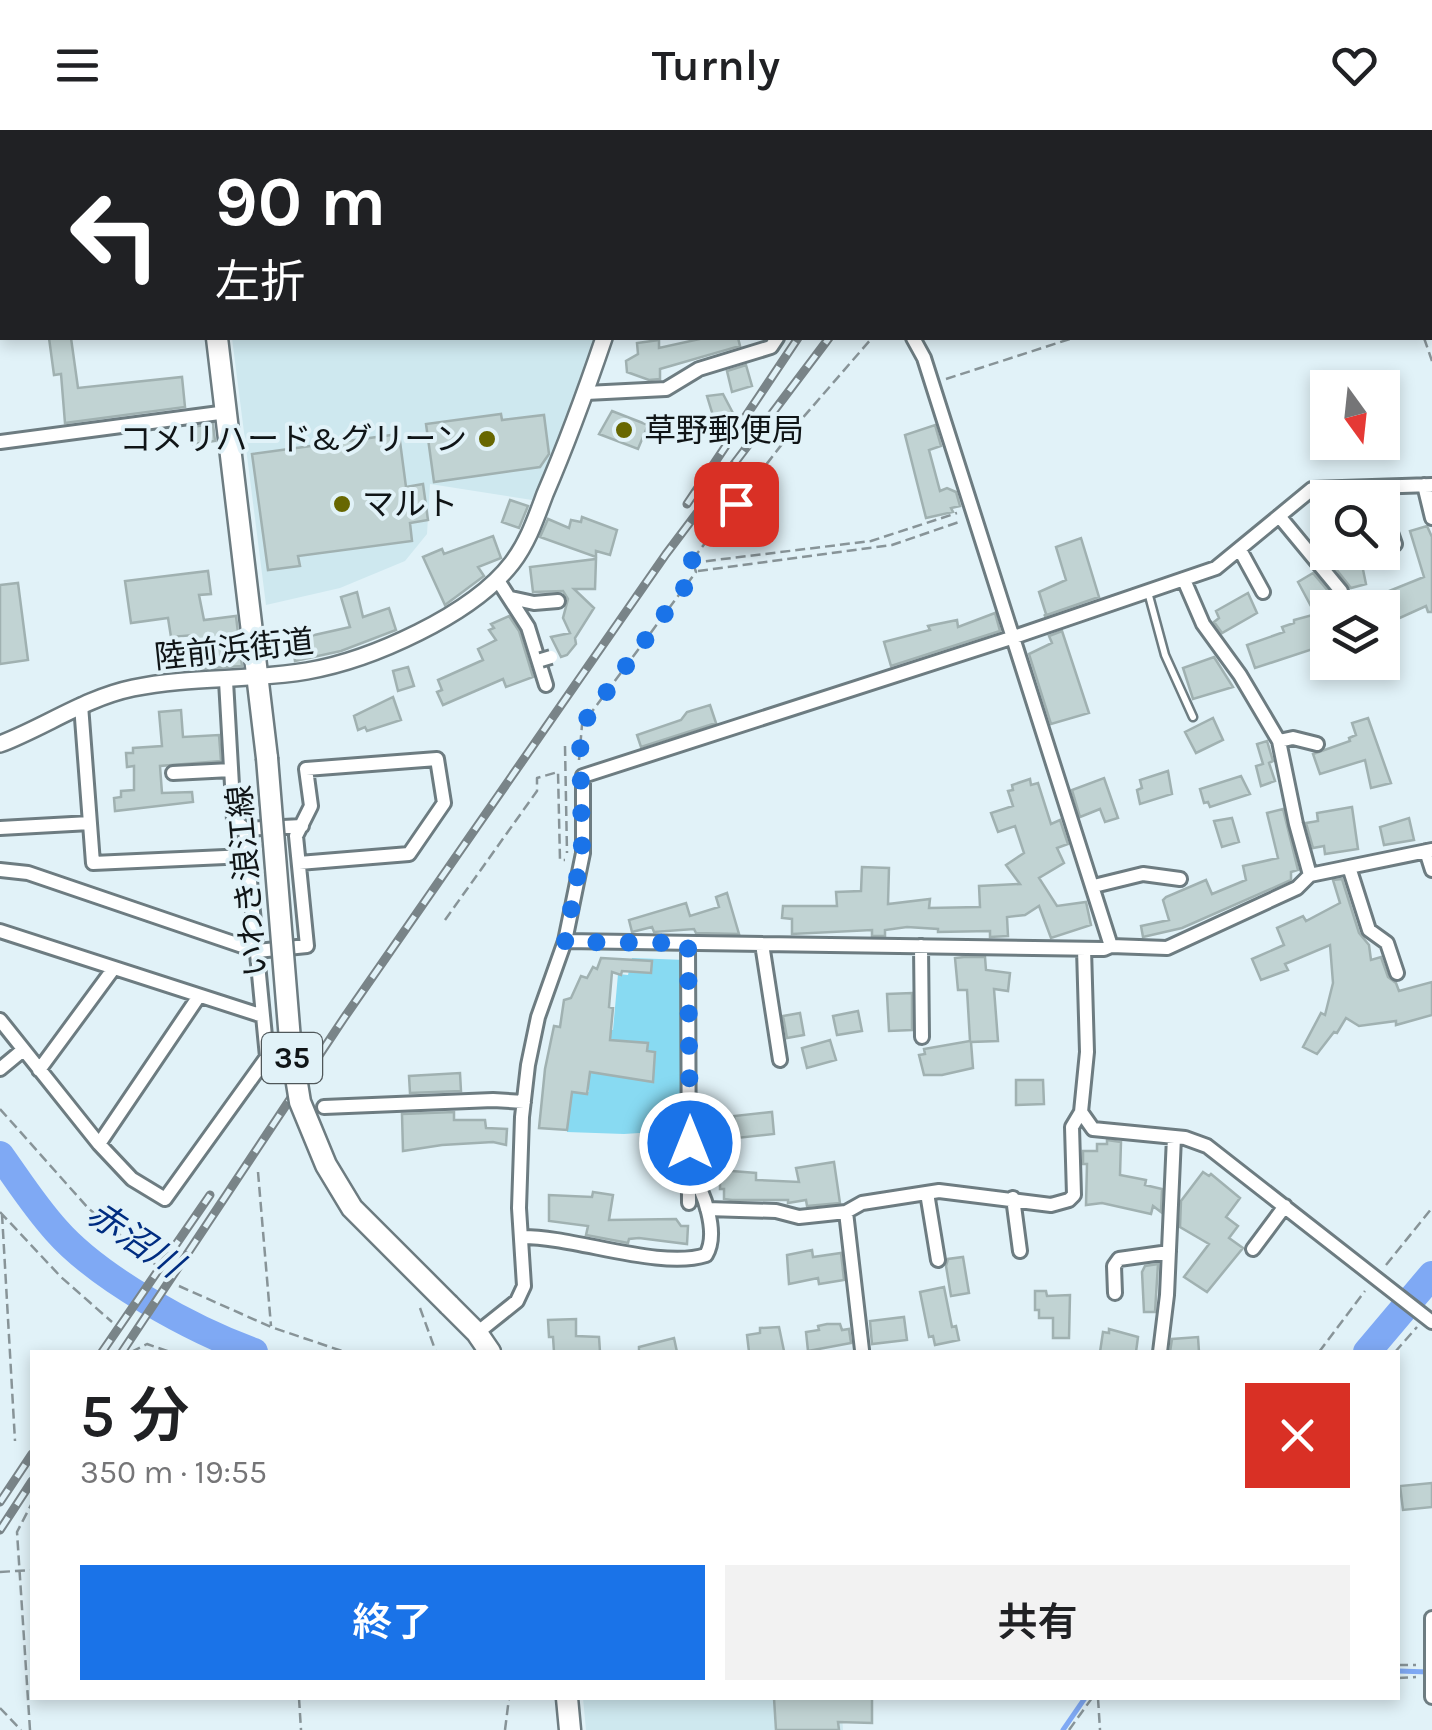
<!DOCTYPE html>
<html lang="ja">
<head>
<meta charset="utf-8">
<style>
  body { margin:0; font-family:Karla,"Noto Sans JP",sans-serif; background:#f2f2f2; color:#202124; height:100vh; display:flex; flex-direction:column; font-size:38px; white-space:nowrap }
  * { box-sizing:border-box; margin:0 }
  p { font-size:32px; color:#757577 }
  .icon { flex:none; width:55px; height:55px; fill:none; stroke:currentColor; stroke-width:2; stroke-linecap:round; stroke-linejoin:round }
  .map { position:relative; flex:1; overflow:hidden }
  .details { position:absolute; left:30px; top:1220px; width:1370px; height:350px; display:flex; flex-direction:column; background:#fff; border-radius:0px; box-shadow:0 5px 15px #0003 }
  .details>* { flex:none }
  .top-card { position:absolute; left:0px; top:0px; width:1432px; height:210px; box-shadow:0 5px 15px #0003; background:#202124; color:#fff; overflow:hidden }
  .needle { width:65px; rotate:165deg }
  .controls { position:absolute; left:1310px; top:240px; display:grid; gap:20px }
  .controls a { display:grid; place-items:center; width:90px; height:90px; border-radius:0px; background:#fff; box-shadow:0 5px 15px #0003; font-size:50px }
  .pin { position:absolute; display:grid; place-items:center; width:85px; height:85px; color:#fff; margin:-42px; border-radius:20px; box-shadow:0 5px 15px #0006 }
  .me { position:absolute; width:110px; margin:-55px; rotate:0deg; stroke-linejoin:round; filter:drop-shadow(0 0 8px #0008) }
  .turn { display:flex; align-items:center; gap:35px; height:210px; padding:0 50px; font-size:45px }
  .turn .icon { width:130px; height:130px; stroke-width:2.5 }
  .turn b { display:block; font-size:70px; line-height:85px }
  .round { display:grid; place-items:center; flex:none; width:105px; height:105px; border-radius:0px; background:#f2f2f2 }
  .head { display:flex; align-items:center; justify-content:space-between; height:170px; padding:0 50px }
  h1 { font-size:60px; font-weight:600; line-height:75px }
  .action { display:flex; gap:20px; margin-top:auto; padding:20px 50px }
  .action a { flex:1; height:115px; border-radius:0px; background:#1a73e8; color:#fff; font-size:40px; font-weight:600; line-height:115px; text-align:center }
  .action a+a { background:#f2f2f2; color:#202124 }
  header { display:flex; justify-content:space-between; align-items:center; height:130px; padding:0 50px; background:#fff; font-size:45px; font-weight:600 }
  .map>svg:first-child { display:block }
</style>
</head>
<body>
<header><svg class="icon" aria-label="menu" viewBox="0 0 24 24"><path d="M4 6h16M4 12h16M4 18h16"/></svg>Turnly<svg class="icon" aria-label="heart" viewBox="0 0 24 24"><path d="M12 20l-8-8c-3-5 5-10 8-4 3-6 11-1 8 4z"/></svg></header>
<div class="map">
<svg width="1432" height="1600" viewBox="0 0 1432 1600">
  <rect width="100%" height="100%" fill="#e1f2f8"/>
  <!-- built -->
  <path fill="#cee8ef" d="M232,208H594L565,297L532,370L430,354L427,404L405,431L340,458L266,475Z
    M583,1568H841L843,1600H586Z"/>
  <!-- green -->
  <path fill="#88daf2" d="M632,828L686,830L685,1000L624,1004L567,1002L571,962H589V941L598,898L613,900L618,844L628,845Z"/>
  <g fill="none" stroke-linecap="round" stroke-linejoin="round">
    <!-- stream -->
    <path stroke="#7fa9f4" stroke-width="5" d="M1251,2L1259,0
      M0,104H2
      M1398,1541L1429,1542
      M1063,1600L1085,1568"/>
    <!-- river -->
    <path stroke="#7fa9f4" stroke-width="28" d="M0,1025C18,1050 35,1077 56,1100C99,1149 193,1200 254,1222
      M1367,1222L1432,1145"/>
  </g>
  <!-- building -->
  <path fill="#c1d3d3" stroke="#a0b1b1" stroke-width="2.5" d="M49,208H71L78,258L182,247L185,277L65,293L61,244L54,245Z
    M704,208H738L740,216L660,239V249L649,250L627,242L626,231L638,224L637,213L659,210V218Z
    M746,235L752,256L732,262L727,241Z
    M723,264L734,285L715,292L707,266Z
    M612,281L648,295L638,319L599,304Z
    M501,284L502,290L544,285L549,324L540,337L434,352L426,294Z
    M213,294L215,311L193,314L191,297Z
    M935,295L941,316L929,320L940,361L947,358L956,362L960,376L951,378L953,382L926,388L905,305Z
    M399,304L406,357L423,354L428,390L410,393L412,411L298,426L300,436L268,440L252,324Z
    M510,370L528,376L519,398L502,392Z
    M582,387L617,400L610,425L596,421V427L540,407L548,389L569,398L571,390L581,392Z
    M1427,396L1432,407V482H1428L1426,476L1382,496V478H1347L1424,447L1410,401Z
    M493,406L501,428L478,437L484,446L445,475L423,427L442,419L444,424Z
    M1081,408L1099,467L1044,486L1046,484L1039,462L1066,450L1056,417Z
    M1360,425L1366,454L1351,458L1332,434Z
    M596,429L595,459H574L594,478L575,508L576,514L567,525L561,527L551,507L570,503L563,488L568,469L563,461L533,462L530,437Z
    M208,441L211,464L199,465L204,490L236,486L242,536L196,539L194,505L171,507L168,488L131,493L125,451Z
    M1313,443L1334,468L1340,478H1312L1298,452Z
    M18,453L28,530L0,534V455Z
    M357,462L363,487L389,478L396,500L341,521L295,531L292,510L350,497L341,467Z
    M1248,463L1257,483L1222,503L1214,492L1219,488L1216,481Z
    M995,483L1000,501L891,536L884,512L930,500L928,496L957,490L958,497Z
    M1320,483L1328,510L1318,513L1319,517L1255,538L1247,515L1284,502L1282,497L1294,493V490Z
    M509,486L519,501L533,547L506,557L503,549L443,575L437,562L442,560L438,550L483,530L478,519L496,510L489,500L494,498L491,494Z
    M1062,501L1089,583L1051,594L1029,524L1052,513L1049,506Z
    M1214,527L1233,557L1193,569L1183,538Z
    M408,537L414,556L398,561L393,541Z
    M393,567L401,590L367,601L365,597L358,600L354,586Z
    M710,575L716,593L641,617L637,605L681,590L687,582Z
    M181,580L183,607L219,605L221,631L160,636L162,663L192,662L193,672L115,681L114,668L121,667V661L134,660V636L127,637L126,623H133V618L162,616L159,582Z
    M1213,588L1223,610L1196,623L1185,602Z
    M1368,588L1391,653L1371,658L1365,630L1320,644L1313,624L1350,611L1349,608L1356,605L1352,593Z
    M1267,611L1273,631L1269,633L1275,651L1261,656L1256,636L1263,634L1257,614Z
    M1168,641L1172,664L1140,674L1137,660L1142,658L1140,650Z
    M1241,646L1250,664L1210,677L1208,672L1204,673L1200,659Z
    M1104,648L1118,688L1105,692L1100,679L1080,687L1072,660Z
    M1030,649L1031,655L1038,653L1051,694L1060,690L1068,714L1057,718L1064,733L1039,748L1057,776L1086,772L1091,795L1051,808L1039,776L1025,785L1007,787L1008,806L990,807V801L938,802V799L907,797L885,800V806H872V800L792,804V789L782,788L783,776H837L836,762L861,761L862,737L889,738L888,774L930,769L929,778L980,777L979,756L1020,754L1006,735L1024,723L1015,696L998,702L991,683L1013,676L1008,661L1013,660L1012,655Z
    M1352,677L1358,719L1325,724L1324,716L1313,718L1306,693L1318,691L1317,683Z
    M1283,679L1298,740L1291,742V750L1182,798L1143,807L1141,796L1169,790L1163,770L1166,767L1206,750L1212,764L1246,750L1243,736L1278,728L1267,683Z
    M1232,688L1239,712L1222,717L1214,691Z
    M1409,688L1414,710L1384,715L1380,697Z
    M1342,749L1359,803L1369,815L1371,830L1381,827L1388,847L1396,853L1399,861L1432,852V885L1396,895V891L1359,896L1346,888L1337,903L1334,902L1317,924L1303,917L1321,883L1325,885L1333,853L1330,815L1285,834L1288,840L1261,850L1252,829L1284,815L1277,798L1303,786L1306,791L1340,773L1333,750Z
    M727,763L739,804L696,803L694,799L654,802L652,797L632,802L629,790L686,773L690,786L719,777L716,767Z
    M964,827H985L986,840L1010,843L1008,861L994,859L998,911L971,912L973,938L942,945H924L919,925L925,924L924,919L970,911L967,860H958L955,828Z
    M601,828L652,831L651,843L622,841L621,845L612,842L609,877L613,878L610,910L648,913L647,921L655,922L653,952L590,942L587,964L572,962L567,1000L539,998L545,939L554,896L560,897L564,870L571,868L581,846L587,848L593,837L597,839Z
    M912,863V900L889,901L887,864Z
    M858,881L862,901L837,905L833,886Z
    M800,883L804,905L787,908L783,886Z
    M830,910L836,930L807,938L802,918Z
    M460,943L461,961L410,963L409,946Z
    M1016,950H1043L1044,974L1016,975Z
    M454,982V990H485L486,998L507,999L506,1015L493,1012L442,1015L403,1021L402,984Z
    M772,982L774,1004L737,1008L734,986Z
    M1107,1010L1121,1012L1120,1045L1146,1050L1145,1055L1162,1059L1161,1082L1153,1076L1151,1084L1102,1073L1086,1075L1087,1034H1083V1021H1097V1014H1107Z
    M834,1032L840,1073L807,1076L806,1070L788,1073V1070H732L724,1069V1059H720V1040L756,1043V1050L799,1052L796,1038Z
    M1203,1042L1209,1046L1211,1044L1240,1068L1226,1087L1238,1096L1229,1108L1243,1118L1207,1162L1184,1147L1209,1114L1180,1097L1181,1071Z
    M593,1062L613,1065L609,1090L676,1089L681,1096H688L687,1114L639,1108L629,1109L628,1113L586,1105L588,1096L549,1091V1065L592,1067Z
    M812,1120L813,1127L841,1123L844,1150L819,1154L818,1148L789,1154L787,1125Z
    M963,1127L969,1163L951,1166L946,1136L948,1129Z
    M1158,1134L1155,1182H1144L1142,1142L1145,1136Z
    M944,1157L952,1197L956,1196L959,1210L935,1215L933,1206L929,1207L920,1162Z
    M1035,1161H1046L1047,1166L1070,1165L1069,1208H1053V1188H1039V1180H1035Z
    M904,1187L907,1210L872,1214L870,1191Z
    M576,1189V1206L599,1207L600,1222H554L553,1207H549L548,1190Z
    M827,1194H840L842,1200L849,1199L851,1213L808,1221L806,1202L819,1200L818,1196Z
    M779,1197L784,1221L749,1222L747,1205L760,1203V1198Z
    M1109,1199L1138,1207L1136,1222H1100L1103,1202L1109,1203Z
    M1198,1207L1199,1222H1170L1172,1209Z
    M674,1208L677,1222H639V1217Z
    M1432,1353V1377L1403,1380L1400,1356Z
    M774,1568H872V1593L838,1592L839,1600H776Z"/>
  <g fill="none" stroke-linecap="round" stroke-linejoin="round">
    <defs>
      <path id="service" d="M1148,462L1165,525L1193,587"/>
      <path id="minor" d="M66,0V2
        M762,0L763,2
        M914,2L915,0
        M1061,2L1063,0
        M0,112L2,111
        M586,263L666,259L699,239L771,217L777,208
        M0,312L227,282
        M1424,355L1432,388
        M1382,377L1395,414
        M1279,386L1341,461
        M1240,420L1263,462
        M497,449L528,497L546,555
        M1184,450L1203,494L1240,545L1279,611L1296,694L1310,745
        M511,468L534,473L558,471
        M226,551L234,690L245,699L302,696
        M81,575L93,733L247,726
        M1279,611L1293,608L1317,614
        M173,643L231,640
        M0,698L90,693
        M1426,721L1432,740
        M1349,737L1369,800L1387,813L1397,843
        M0,740L28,743L257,821L307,816L296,706L311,676L306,639L437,629L444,673L409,724L299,733
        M1094,756L1143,744L1180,749
        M0,801L263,886
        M565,811L1104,819L1111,816L924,228L913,208
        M688,813L689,1073
        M762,814L780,930
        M921,816L922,907
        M1111,816L1167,818L1297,758L1310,745L1432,720
        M1084,819L1087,922L1081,982L1093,999L1185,1008L1207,1016L1432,1192
        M0,890L99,1014L132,1049L165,1069L267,927L245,699
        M0,939L23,920
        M39,940L114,838
        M324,977L493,970L524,972
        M99,1014L199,866
        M927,1063L938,1130
        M1013,1068L1020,1121
        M707,1079L776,1081L799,1087L846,1082L862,1073L939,1061L1051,1075L1069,1070L1074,1065L1072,997L1081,982
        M846,1082L862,1220
        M521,1107C573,1106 660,1140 706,1125C719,1103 704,1061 690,1041
        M1253,1119L1285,1076
        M1115,1163L1114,1136L1119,1129L1169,1122
        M477,1203L517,1171L524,1156L519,1078L522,987L528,935L538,887L565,811L583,723V646L1014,507L1216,438L1312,359L1432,355
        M1160,1222L1167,1165L1174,1007
        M1432,1488V1567"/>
      <path id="tertiary" d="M655,2L656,0
        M0,614C45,597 85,568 133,558C190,546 249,551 307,541C371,530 472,485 512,433C528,412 536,388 545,364C567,313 586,261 604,208"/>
      <path id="primary" d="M190,0L191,2
        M217,208L267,628
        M449,1175L477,1203L490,1222
        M567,1568L570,1600"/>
    </defs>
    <!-- service casing -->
    <use href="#service" stroke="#6d7c81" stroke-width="11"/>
    <!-- minor casing -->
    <use href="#minor" stroke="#6d7c81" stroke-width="18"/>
    <!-- tertiary casing -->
    <use href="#tertiary" stroke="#6d7c81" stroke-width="20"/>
    <!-- primary casing -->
    <use href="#primary" stroke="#6d7c81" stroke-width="25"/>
    <!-- path -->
    <path stroke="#889498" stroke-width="2.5" stroke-dasharray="10 5" stroke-linecap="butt" d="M1355,0L1356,2
      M1430,90H1432
      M1424,208L1432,231
      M946,249L1073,208
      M691,433L871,411L957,383
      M698,441L892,415L959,392
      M565,616L567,723
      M579,630L582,595L696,442L692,430L800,291L872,208
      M445,790L537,661V648L558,642L560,730H565
      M0,979L88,1078L156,1135
      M258,1042L271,1196
      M0,1082L61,1147L112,1192
      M2,1084L15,1311
      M1386,1135L1432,1078
      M179,1156L271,1197L345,1222
      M420,1178L436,1222
      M131,1222L147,1214L170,1222
      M1319,1222L1365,1161
      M1395,1222L1417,1197
      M0,1442L32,1440
      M1398,1535H1416
      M1398,1548L1416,1547
      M299,1568L301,1600
      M1098,1568L1100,1600
      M0,1578L21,1600
      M30,1600L17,1402L32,1373
      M505,1600L509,1568
      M1069,1600L1092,1568"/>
    <!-- service -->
    <use href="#service" stroke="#fff" stroke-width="6"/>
    <!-- minor -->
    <use href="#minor" stroke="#fff" stroke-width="12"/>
    <!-- tertiary -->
    <use href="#tertiary" stroke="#fff" stroke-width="15"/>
    <!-- primary -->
    <use href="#primary" stroke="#fff" stroke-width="20"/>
    <defs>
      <path id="rail" d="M941,2L943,0
        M989,2L991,0
        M687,374L798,208
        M102,1222L210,1065
        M122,1222L344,888L666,424L829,208
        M0,1372L32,1324
        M0,1400L32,1351"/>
    </defs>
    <!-- rail casing -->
    <use href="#rail" stroke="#798488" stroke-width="9"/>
    <!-- rail -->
    <use href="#rail" stroke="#e1f2f8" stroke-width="5" stroke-dasharray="15" stroke-linecap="butt"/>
    <defs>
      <path id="minor-bridge" d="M541,530L551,527"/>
      <path id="primary-bridge" d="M267,628L290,910L300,972L326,1035L352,1078L449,1175"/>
    </defs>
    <!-- minor-bridge casing -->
    <use href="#minor-bridge" stroke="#6d7c81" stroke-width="18" stroke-linecap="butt"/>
    <!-- primary-bridge casing -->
    <use href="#primary-bridge" stroke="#6d7c81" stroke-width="25" stroke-linecap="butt"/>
    <!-- minor-bridge -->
    <use href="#minor-bridge" stroke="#fff" stroke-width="12"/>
    <!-- primary-bridge -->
    <use href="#primary-bridge" stroke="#fff" stroke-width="20"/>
  </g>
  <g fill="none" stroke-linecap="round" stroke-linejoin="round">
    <!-- route -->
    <path stroke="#1a73e8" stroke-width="18" stroke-dasharray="0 32.4" d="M690,1013L688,813L565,812L582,722L580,602L582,595L696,442L692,430L736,374"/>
  </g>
  <!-- markers -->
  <g fill="#676701" stroke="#e1f2f8" stroke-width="4">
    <circle cx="624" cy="300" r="10"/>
    <circle cx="487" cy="309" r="10"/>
    <circle cx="342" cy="374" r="10"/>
  </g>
  <g text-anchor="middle" stroke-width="8" stroke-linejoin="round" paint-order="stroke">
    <!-- shield labels -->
    <rect fill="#e1f2f8" stroke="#4f575a" stroke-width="2.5" x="262" y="903" width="60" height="50" rx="8"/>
    <g font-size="30" font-weight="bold" fill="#101517">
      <text x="292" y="938">35</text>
    </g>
    <!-- poi labels -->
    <g font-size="32" fill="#101517" stroke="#e1f2f8" text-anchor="start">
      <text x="644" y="311">草野郵便局</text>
      <text x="467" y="320" text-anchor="end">コメリハード&amp;グリーン</text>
      <text x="362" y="385">マルト</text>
    </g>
    <!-- street labels -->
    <g font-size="32" fill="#101517" stroke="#e1f2f8">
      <text transform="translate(234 519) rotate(-6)" y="11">陸前浜街道</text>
      <text transform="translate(247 751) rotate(-95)" y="11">いわき浪江線</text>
    </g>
    <!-- water labels -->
    <g font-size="35" font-style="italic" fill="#002d81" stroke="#e1f2f8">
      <text transform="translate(135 1109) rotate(34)" y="12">赤沼川</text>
    </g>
  </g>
</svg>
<div class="controls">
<a><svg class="needle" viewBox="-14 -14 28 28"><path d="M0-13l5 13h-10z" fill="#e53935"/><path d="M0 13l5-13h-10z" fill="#757577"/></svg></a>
<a><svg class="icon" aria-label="search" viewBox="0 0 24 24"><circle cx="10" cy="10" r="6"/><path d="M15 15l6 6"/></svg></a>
<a><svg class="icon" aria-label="layers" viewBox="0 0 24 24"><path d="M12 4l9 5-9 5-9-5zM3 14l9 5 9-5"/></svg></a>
</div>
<div class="pin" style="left:736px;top:374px;background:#d93025"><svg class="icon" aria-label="arrive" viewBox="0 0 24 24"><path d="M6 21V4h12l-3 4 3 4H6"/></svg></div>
<svg class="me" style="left:690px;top:1013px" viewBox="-20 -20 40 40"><circle r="17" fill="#1a73e8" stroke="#fff" stroke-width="3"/><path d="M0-11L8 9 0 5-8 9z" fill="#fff"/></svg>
<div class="top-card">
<div class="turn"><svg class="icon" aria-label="left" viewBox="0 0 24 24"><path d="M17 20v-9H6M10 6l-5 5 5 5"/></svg><div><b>90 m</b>左折</div></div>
</div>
<section class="details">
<div class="head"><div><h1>5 分</h1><p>350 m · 19:55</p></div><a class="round" style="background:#d93025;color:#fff"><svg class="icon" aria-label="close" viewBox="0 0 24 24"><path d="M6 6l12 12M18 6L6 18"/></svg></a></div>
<div class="action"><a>終了</a><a>共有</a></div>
</section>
</div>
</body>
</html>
